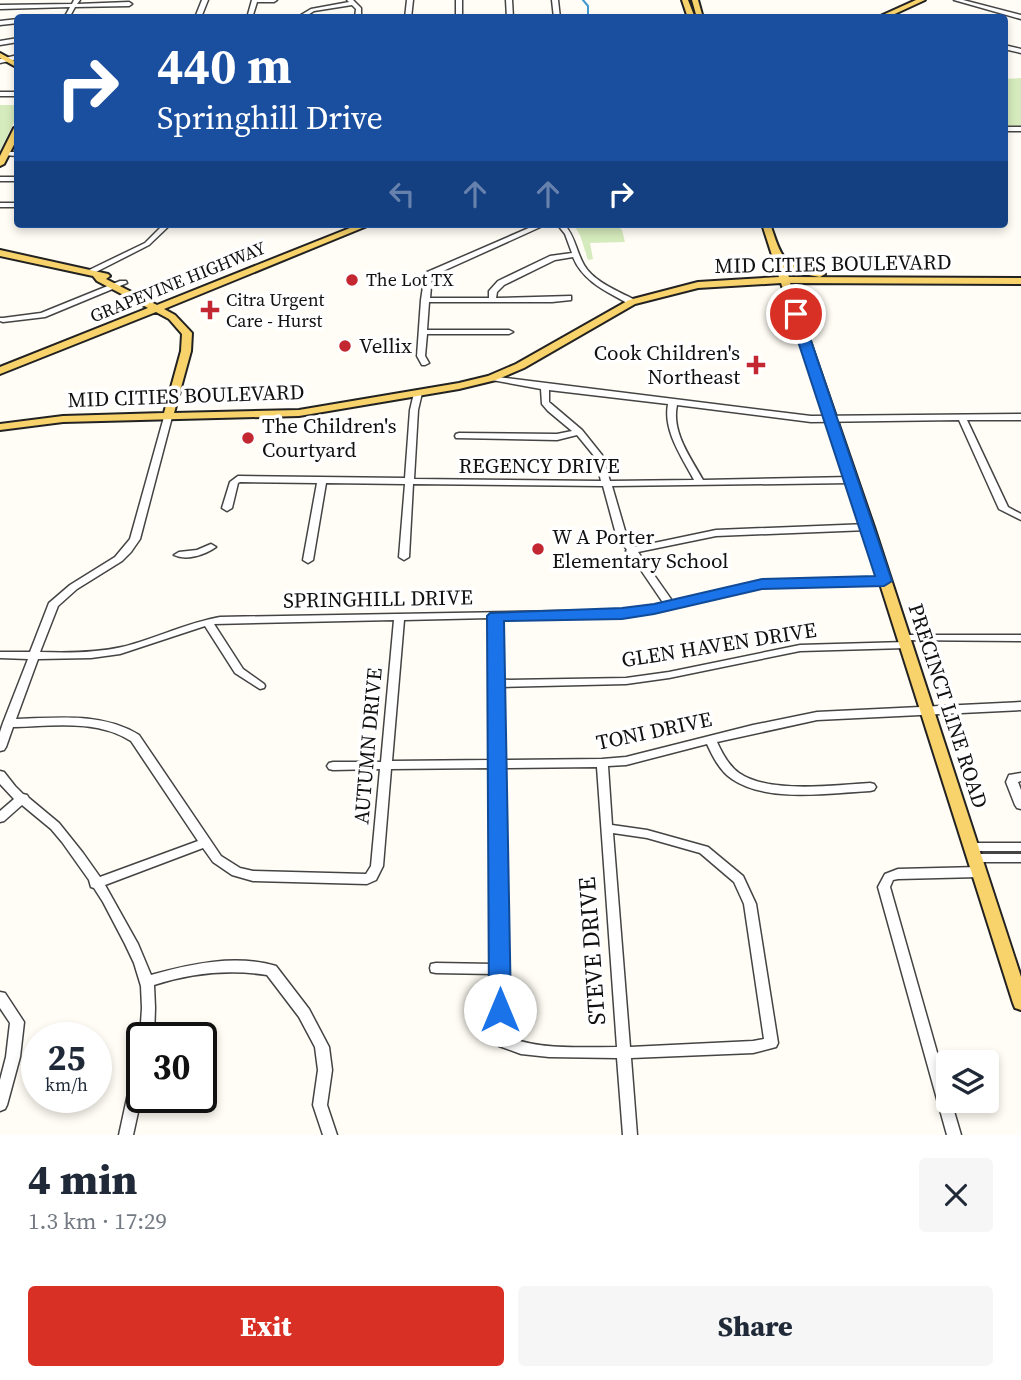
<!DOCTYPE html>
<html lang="en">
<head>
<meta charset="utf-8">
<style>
  body { margin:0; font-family:"Source Serif 4",serif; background:#f6f6f7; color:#1f2937; height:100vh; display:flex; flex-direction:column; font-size:26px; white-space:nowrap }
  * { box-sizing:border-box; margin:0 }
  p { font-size:23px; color:#747a83 }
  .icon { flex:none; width:38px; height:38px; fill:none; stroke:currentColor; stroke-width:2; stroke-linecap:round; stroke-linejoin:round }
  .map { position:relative; height:1135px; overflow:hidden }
  .drawer { display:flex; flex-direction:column; background:#fff; flex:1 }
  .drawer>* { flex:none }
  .guide { position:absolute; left:14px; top:14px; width:994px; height:214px; border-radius:7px; box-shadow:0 4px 10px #0003; background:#1a4fa0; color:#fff; overflow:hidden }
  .buttons { position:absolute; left:936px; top:1050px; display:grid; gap:14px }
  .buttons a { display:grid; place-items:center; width:63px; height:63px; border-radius:7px; background:#fff; box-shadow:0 4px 10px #0003; font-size:35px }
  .speed { position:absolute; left:21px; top:1022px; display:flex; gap:14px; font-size:35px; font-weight:700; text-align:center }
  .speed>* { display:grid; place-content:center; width:91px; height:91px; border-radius:50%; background:#fff; box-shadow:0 4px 10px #0003; line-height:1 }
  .speed small { font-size:18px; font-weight:400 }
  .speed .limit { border:4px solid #111; border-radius:10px; background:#fff; color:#111 }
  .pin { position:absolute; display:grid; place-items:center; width:60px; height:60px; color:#fff; margin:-30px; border:4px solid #fff; border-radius:50%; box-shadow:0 2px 7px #0007 }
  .me { position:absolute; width:77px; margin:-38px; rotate:0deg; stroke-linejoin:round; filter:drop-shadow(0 0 5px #0008) }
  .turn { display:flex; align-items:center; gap:24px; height:147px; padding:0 28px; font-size:32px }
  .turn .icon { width:91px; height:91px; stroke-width:2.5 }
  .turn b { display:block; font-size:49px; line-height:60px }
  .lanes { display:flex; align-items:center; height:66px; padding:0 28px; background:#0003; justify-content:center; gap:35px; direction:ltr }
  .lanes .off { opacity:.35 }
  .round { display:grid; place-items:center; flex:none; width:74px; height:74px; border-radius:7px; background:#f6f6f7 }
  .head { display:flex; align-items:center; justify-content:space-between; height:119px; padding:0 28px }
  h1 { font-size:42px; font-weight:800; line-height:52px }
  .cta { display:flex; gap:14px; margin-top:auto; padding:14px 28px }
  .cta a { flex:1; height:80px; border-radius:7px; background:#d93025; color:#fff; font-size:28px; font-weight:800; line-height:80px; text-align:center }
  .cta a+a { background:#f6f6f7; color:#1f2937 }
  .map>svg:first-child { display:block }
</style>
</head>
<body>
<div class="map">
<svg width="1021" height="1135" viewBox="0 0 1021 1135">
  <rect width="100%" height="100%" fill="#fffdf5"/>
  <!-- green -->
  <path fill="#d6ebbd" d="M1021,78V127H1005L1004,79Z
    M0,105H18L17,116L0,151Z
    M573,224H616L622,230L625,242L590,243L593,259L588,260L580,235Z"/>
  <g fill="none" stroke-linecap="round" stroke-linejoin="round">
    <!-- stream -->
    <path stroke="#4098ce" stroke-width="2" d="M583,0L588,6V17"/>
    <defs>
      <path id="minor" d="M74,0H80L77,4L129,2L132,4L129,6L75,7L69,18H64L70,7L0,9V5L72,4Z
        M202,0H208L202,15L203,18H198L196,15Z
        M252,0H277L274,2H257L252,18H247Z
        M347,0H353L361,8V18H355L356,9L352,5L314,11L303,18H296L311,9L349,2Z
        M407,0H413L411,18H405Z
        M456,0H462V18H456Z
        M506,0H512L513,18H507Z
        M552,0H558L560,18H554Z
        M954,0H963L1021,15V19Z
        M18,19V23L0,25V21Z
        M18,38V42L0,45V41Z
        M1004,45L1021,49V53L1004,49Z
        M18,55V59L0,63V59Z
        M0,92H18V96H0Z
        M1004,127H1021V131H1004Z
        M5,152H18V156L3,155L2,154Z
        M0,177H18V181H0Z
        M0,203H18V207H0Z
        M164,224H171L149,245L92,274H89L85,272L145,243Z
        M538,224H547L432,276L430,298H489V291L498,281L550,256L572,253L565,234L557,224H564C575,236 576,251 584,265C594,282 618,291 635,300V304H629C608,292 583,282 573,257L555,260L504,285L497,292L496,298L571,296V300L552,302H429L427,330H509L513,332L509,334H427L425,356L429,363L425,365H422L417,356L421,300L425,273Z
        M120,281H126L127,283L45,317L3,322L0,321V318H3L41,313Z
        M489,376L811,416L1021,414V420H967L1008,507L1021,514V520L999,509L959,420L811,422L677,405C671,432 691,458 703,480L852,477L856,480L852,483L612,486L626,534L635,547L716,530L868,524L873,527L868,530L716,536L638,552L673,602L762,581L884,578L889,581L884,584L762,587L654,612L622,616L500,618L501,680L626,678L669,672L800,645L906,642L911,645L906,648L800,651L669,678L626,684L501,687L503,760L602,759L626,757L753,725L817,712L1021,702V710L817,720L717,742C722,753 729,766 739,773C769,794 835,785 870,783L874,784L876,787L874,790L870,791C830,793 767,803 732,779C720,771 713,757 707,744L626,765L608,766L612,825L647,830L708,847L743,876L756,904L778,1043L776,1047L753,1053L631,1058L637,1135H623L617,1058L549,1057L521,1054L499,1046L494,1030V974L436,973L431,972L430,968L431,964L436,963L494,964L492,768L391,769L383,866L376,880L367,884L253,881L232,875L213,862L203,848L105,885L138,944L151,975C190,964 235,954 276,966L309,1009L329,1047L332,1070L327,1105L337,1135H323L313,1105L318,1070L315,1047L299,1017L267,975C228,969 192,973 154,985L155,1008L154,1038H142V1041L140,1038L142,1008L141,986L134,963L125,944L103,902L94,888L91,887L89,880L62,842L51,829L22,805L4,821L0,822V811L14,799L0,784V771L4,772L15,786L23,794L27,795L29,798L59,823L83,853L100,877L198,841L131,741C97,719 52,726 13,727L6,747L4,750L0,751V732L3,723L28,659L0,658V652H30L49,603L70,585L115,557L130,539L164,417L168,414L172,417L140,539L131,552L122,561L77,589L58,606L40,652C67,653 95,653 122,647C155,639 186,623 220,617L622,610L664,604L630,554L626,551L627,550L616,534L603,486L413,484L409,557L404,560L399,557L405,484L326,483L313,560L308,563L303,560L317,483L240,482L238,483L232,508L227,511L222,508L230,482L238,476L405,478L410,410L414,393L418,391L422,393L418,410L414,479L601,481L595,457L577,435L557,440L456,438L455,436L456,434L459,433L557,434L572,431L548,411L542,404L541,389L492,380L488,378ZM549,390L668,404C663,431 682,457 694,480L610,481L602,455L582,430L549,402ZM490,618L492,760L392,761L404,620ZM394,620L381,762H333L329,763L327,766L329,769L333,770L380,769L371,866L366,874L253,871L240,868L221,856L139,735C102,712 57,718 16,719L38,659L91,658L120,654L205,626L235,673L260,689L264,688L265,686L264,684L243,669L214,624ZM597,767L617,1047C582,1047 543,1050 510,1038L508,1030L503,768ZM613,833L647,838L700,853L734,882L744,904L764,1039L753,1041L630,1047Z
        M211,544L216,547C205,555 186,561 174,555L179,552L197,550Z
        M904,635H1021V641L900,640L899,638L900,636Z
        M1021,773V781L1018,782L1021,790V809L1017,808L1015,805L1006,782L1009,775Z
        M972,843H1021V851H972L968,850L966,847L968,844Z
        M976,854H1021V862H976L972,861L970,858L972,855Z
        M979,867L983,869L985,872L983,875L979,877L898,879L893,880L890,887L948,1091V1101H951L961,1135H947L878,887L885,874L898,869Z
        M0,992L5,993L24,1022L20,1057L7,1105L5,1109L0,1111V1080L6,1057L10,1023L0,1008Z
        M142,1055V1094L133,1135H119L135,1061L137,1057Z"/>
      <path id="major" d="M682,0H688L695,18H688Z
        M692,0H698L703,18H697Z
        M916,0H925L886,18H876Z
        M0,53L18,63V68L0,58Z
        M18,126V137L4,164L0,166V156L14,128Z
        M360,224H372L164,309L175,315L192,333L191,351L174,413L299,410L459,383L488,376L516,364L629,300L698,282L779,277L762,224H770C777,242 780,264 802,268C810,270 818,270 825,274L820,277L792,272L785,267L789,277L1021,278V284L790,283L874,527L1021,977V1010L1015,1008L1013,1003L862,527L781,283L698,288L635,304L524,368L496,380L459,389L299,416L63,422L0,430V424L63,416L164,413L181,351L182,334L169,319L156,312L0,374V367L148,308L97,281L93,276L0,256V250L108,274L110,276L106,279L157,305Z"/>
    </defs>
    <!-- minor casing -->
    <use href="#minor" stroke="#444" stroke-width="3"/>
    <!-- major casing -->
    <use href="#major" stroke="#222" stroke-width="4"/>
    <!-- minor -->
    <use href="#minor" fill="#fff" fill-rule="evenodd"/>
    <!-- major -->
    <use href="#major" fill="#f8d36c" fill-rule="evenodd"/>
  </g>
  <!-- route -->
  <path fill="#1a73e8" stroke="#114b97" stroke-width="2" d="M796,310L802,314L892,581L884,586L762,589L654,614L622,619L504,621L511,1010L508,1016L500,1019L493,1016L489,1010L487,616L490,613L622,608L654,604L762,579L875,576L789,314Z"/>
  <!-- markers -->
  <g fill="#c22732" stroke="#fff" stroke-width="2.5">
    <circle cx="352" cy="280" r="7"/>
    <path d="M206.5 299.5h7v7h7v7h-7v7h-7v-7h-7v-7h7z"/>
    <circle cx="345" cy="346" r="7"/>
    <path d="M752.5 354.5h7v7h7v7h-7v7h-7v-7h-7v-7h7z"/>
    <circle cx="248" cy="438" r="7"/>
    <circle cx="538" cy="549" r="7"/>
  </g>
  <g text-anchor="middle" stroke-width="7" stroke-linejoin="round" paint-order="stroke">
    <!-- far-poi labels -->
    <g font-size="18" fill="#111" stroke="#fff" text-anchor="start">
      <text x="366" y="286">The Lot TX</text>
      <text x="226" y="306">Citra Urgent<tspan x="226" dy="21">Care - Hurst</tspan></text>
    </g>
    <!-- far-street labels -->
    <g font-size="18" fill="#111" stroke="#fff">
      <text transform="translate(178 282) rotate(-22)" y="6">GRAPEVINE HIGHWAY</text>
    </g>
    <!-- street labels -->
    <g font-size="21" fill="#111" stroke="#fff">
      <text transform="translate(833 264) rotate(-1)" y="7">MID CITIES BOULEVARD</text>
      <text transform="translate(186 396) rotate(-2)" y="7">MID CITIES BOULEVARD</text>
      <text x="539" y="473">REGENCY DRIVE</text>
      <text transform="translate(378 599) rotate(-1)" y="7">SPRINGHILL DRIVE</text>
      <text transform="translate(719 645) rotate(-9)" y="7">GLEN HAVEN DRIVE</text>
      <text transform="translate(948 706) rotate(72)" y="7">PRECINCT LINE ROAD</text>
      <text transform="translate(654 731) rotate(-12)" y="7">TONI DRIVE</text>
      <text transform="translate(368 746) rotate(-85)" y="7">AUTUMN DRIVE</text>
    </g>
    <!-- poi labels -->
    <g font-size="21" fill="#111" stroke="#fff" text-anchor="start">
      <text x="359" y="353">Vellix</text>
      <text x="740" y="360" text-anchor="end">Cook Children's<tspan x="740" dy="24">Northeast</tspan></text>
      <text x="262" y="433">The Children's<tspan x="262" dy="24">Courtyard</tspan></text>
      <text x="552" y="544">W A Porter<tspan x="552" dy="24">Elementary School</tspan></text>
    </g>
    <!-- near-street labels -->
    <g font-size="24" fill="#111" stroke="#fff">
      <text transform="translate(592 951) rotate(-94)" y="8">STEVE DRIVE</text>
    </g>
  </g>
</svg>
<div class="buttons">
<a><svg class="icon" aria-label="layers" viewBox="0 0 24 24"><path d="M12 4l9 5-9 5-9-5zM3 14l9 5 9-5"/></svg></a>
</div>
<div class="speed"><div>25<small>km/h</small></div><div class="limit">30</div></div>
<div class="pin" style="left:796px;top:314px;background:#d93025"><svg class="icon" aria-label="arrive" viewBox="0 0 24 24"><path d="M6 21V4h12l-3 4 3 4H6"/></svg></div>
<svg class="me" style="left:500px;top:1010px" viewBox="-20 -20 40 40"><circle r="19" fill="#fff"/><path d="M0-13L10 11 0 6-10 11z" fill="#1a73e8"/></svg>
<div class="guide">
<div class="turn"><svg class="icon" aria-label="right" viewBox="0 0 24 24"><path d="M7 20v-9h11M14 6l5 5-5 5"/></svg><div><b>440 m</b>Springhill Drive</div></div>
<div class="lanes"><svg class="icon off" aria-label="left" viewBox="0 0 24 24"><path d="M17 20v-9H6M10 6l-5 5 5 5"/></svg><svg class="icon off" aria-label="ahead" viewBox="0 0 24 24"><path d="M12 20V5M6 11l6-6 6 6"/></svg><svg class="icon off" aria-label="ahead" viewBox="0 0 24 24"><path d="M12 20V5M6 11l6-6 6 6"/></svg><svg class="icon" aria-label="right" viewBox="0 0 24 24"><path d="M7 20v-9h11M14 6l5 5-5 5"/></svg></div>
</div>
</div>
<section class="drawer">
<div class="head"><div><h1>4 min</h1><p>1.3 km · 17:29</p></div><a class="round"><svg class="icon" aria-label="close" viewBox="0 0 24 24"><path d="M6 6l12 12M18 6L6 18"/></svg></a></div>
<div class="cta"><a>Exit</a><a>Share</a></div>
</section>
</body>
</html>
